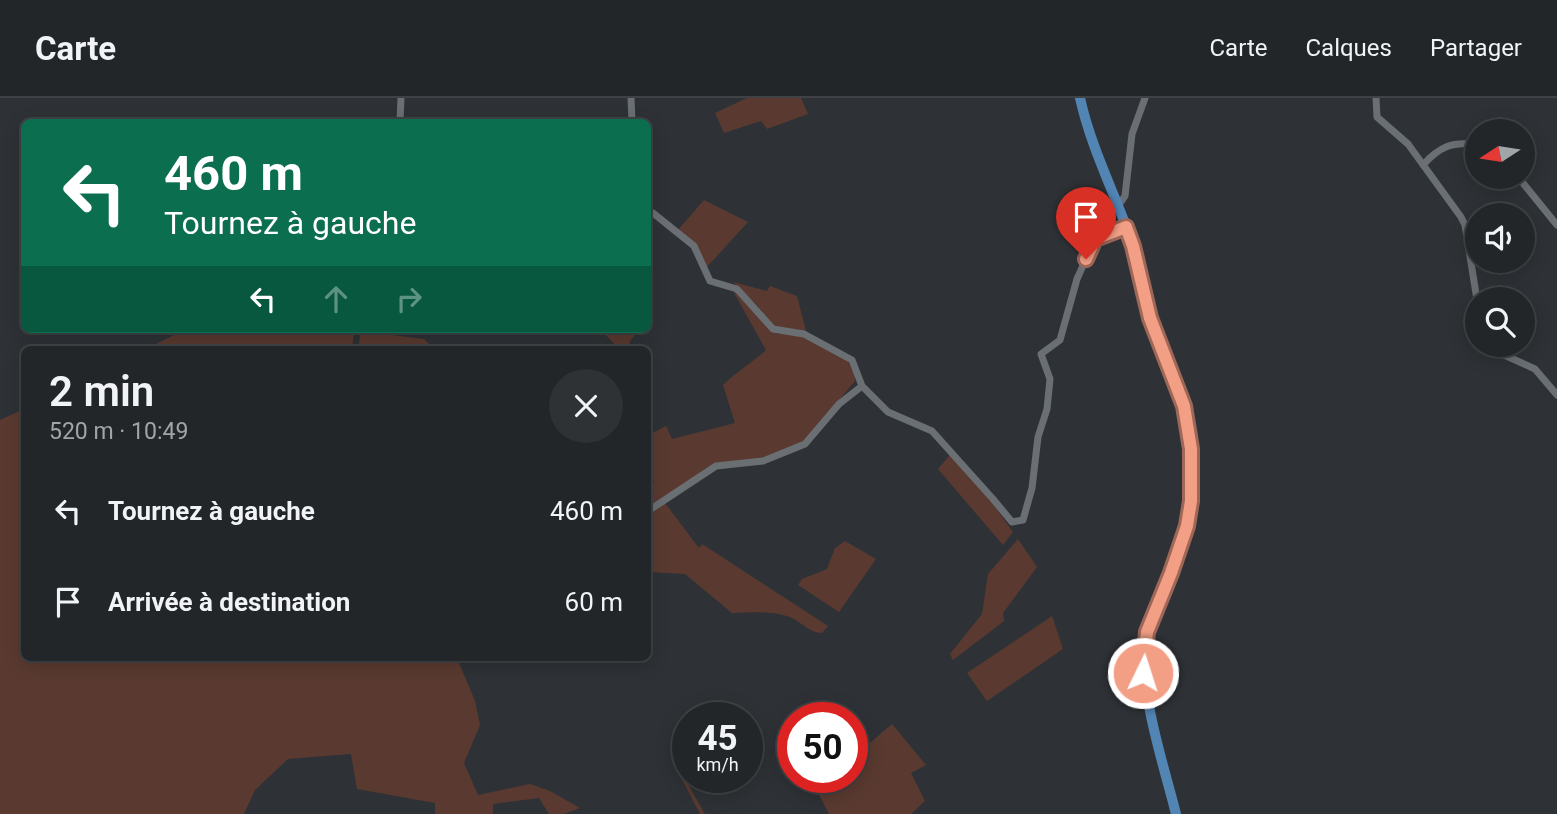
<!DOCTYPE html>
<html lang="fr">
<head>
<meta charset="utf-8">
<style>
  body { margin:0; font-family:Roboto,sans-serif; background:#2e3234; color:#f1f3f6; height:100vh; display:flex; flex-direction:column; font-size:26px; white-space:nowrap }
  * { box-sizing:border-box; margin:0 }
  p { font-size:23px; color:#a2a5a8 }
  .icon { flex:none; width:38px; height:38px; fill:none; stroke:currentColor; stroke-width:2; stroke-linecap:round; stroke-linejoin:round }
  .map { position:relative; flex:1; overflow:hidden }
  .details { position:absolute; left:21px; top:248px; width:630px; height:315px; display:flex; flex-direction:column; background:#222628; border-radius:10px; box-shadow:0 4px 18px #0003,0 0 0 2px #3f4345 }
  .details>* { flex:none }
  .top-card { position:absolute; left:21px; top:21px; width:630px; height:214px; border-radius:10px; box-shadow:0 4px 18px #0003,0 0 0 2px #3f4345; background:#0b6e4f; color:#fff; overflow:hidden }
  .needle { width:46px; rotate:258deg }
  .buttons { position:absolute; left:1465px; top:21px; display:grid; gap:14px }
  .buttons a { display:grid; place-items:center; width:70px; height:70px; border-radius:50%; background:#222628; box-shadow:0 4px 18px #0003,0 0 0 2px #3f4345; font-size:35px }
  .speed { position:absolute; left:672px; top:604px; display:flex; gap:14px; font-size:35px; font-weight:700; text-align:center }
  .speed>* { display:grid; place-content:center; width:91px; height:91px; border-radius:50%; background:#222628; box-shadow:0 4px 18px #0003,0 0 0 2px #3f4345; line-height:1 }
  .speed small { font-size:18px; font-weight:400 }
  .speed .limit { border:10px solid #d22; background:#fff; color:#111 }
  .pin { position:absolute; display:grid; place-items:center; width:60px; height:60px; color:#fff; margin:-72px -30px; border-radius:50% 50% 50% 0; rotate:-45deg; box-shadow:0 0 7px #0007 }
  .pin .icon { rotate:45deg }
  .me { position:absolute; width:77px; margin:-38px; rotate:4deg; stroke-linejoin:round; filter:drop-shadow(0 0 5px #0008) }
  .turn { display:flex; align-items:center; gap:24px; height:147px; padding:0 28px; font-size:32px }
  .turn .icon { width:91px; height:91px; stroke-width:2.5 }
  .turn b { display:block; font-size:49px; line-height:60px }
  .lanes { display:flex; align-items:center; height:66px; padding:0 28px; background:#0003; justify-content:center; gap:35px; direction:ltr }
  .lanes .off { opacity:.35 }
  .round { display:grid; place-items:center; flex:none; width:74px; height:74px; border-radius:37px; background:#2e3234 }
  .overview { display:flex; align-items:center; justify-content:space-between; height:119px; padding:0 28px }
  h1 { font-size:42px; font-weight:600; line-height:52px }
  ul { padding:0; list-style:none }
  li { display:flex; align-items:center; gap:21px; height:91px; padding:0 28px }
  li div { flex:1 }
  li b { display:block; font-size:26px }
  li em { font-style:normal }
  header { display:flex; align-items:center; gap:42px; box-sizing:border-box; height:98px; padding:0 35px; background:#222628; border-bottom:2px solid #3f4345 }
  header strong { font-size:33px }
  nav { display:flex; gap:38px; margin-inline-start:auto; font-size:24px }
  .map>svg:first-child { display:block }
</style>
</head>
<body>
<header>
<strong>Carte</strong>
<nav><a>Carte</a><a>Calques</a><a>Partager</a></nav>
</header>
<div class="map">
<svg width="1557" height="716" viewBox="0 0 1557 716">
  <rect width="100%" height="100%" fill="#2e3236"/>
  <!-- green -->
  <path fill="#5a3a30" d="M747,0H801L808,16L767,31L761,23L724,35L715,15Z
    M704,102L748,124L706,170L678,132Z
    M733,184L767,193L770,188L797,198L806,233L774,228L755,205Z
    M732,191L736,193L774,235L805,238L846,261L854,273L855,283L804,344L765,360L716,366L704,371L689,386L648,410V389L654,383L648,374V337L666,328L672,341L735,325L723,287C736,274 752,265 766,252Z
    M186,231H354L352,252H144Z
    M361,231H385L384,236L424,241L435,252H358Z
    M600,231H639L629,245L634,249L632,252H620Z
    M24,311V560H457L475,603L480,627L464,665L478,697L530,686L550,693L580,710L564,716H549L539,700L493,706V716H435V705L357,691L351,656L288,661L255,692L244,716H0V322Z
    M950,357L982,391L1013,434L1003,447L938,371Z
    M665,405L699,450L702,446L828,528L822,535C809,535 800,522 787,518C769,513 750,514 732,515L685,476L648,474V417Z
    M1018,441L1037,469L1003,515L1004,523L953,562L950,556L982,516L988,476Z
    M845,443L876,461L839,514L798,487L802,481L827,471L835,450Z
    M1052,518L1063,551L987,603L967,575Z
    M892,626L926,667L911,675L925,703L911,716H829L810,679H852V656L864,650Z
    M688,639V649C672,669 696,698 705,716H700L676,670L677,643Z"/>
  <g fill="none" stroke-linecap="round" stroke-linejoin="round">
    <!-- minor -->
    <path stroke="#6a6f74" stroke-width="7" d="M631,0L632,24
      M1376,0L1377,19L1408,46L1461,119L1465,127L1477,202
      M400,24L401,0
      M1423,67C1439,49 1452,43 1477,47
      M1518,79L1557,127
      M1118,108L1125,98L1132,36L1145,0
      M648,113L653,115L694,148L710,183L737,191L773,231L804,236L852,262L862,288L888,314L932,333L993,401L1012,424L1023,422L1032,390L1038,339L1047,311L1050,281L1041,256L1060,242L1077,181L1095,141L1126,129
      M1490,247L1493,252L1535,271L1557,297
      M648,413L716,368L763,363L805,346L839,306L862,288"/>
    <!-- major -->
    <path stroke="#5285b4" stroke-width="10" d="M1080,0C1091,50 1115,96 1132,144C1143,174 1145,206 1156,236C1170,275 1189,310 1191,352C1194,395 1188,437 1171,476C1163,495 1151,514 1147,535C1136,588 1163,663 1176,716"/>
  </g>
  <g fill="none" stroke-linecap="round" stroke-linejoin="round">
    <defs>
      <path id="route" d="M1086,161L1095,141L1126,129L1133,148L1150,220L1184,308L1191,351V403L1187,428L1171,475L1147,534L1143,575"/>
    </defs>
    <!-- route casing -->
    <use href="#route" stroke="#9e6757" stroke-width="18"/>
    <!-- route -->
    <use href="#route" stroke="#f39f86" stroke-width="12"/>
  </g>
</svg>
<div class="buttons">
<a><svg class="needle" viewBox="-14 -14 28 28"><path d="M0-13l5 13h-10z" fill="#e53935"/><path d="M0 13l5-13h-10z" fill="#a2a5a8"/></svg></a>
<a><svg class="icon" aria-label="sound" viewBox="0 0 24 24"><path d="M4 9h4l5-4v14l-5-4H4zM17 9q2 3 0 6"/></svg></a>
<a><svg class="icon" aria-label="search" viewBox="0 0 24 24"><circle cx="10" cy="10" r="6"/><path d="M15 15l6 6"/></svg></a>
</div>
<div class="speed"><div>45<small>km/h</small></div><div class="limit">50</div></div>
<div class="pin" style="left:1086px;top:161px;background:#d93025"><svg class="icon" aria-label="arrive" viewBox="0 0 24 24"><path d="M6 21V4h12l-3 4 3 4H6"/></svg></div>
<svg class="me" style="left:1143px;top:575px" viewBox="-20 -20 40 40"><circle r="17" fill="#f39f86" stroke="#fff" stroke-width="3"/><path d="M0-11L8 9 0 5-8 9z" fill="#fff"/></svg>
<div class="top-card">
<div class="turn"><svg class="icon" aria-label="left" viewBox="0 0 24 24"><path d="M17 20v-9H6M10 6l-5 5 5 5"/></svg><div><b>460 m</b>Tournez à gauche</div></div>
<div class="lanes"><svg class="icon" aria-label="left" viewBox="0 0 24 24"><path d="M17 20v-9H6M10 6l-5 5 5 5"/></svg><svg class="icon off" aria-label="ahead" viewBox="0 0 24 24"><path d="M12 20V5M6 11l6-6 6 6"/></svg><svg class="icon off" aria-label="right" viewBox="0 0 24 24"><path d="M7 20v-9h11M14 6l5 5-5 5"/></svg></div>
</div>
<section class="details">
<div class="overview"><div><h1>2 min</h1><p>520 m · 10:49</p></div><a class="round"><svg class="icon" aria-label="close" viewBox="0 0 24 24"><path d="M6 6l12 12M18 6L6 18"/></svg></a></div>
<ul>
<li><svg class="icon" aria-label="left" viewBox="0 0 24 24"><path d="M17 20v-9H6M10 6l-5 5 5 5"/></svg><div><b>Tournez à gauche</b></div><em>460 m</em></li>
<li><svg class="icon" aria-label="arrive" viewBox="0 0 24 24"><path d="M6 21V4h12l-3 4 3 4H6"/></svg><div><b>Arrivée à destination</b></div><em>60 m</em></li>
</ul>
</section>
</div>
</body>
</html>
